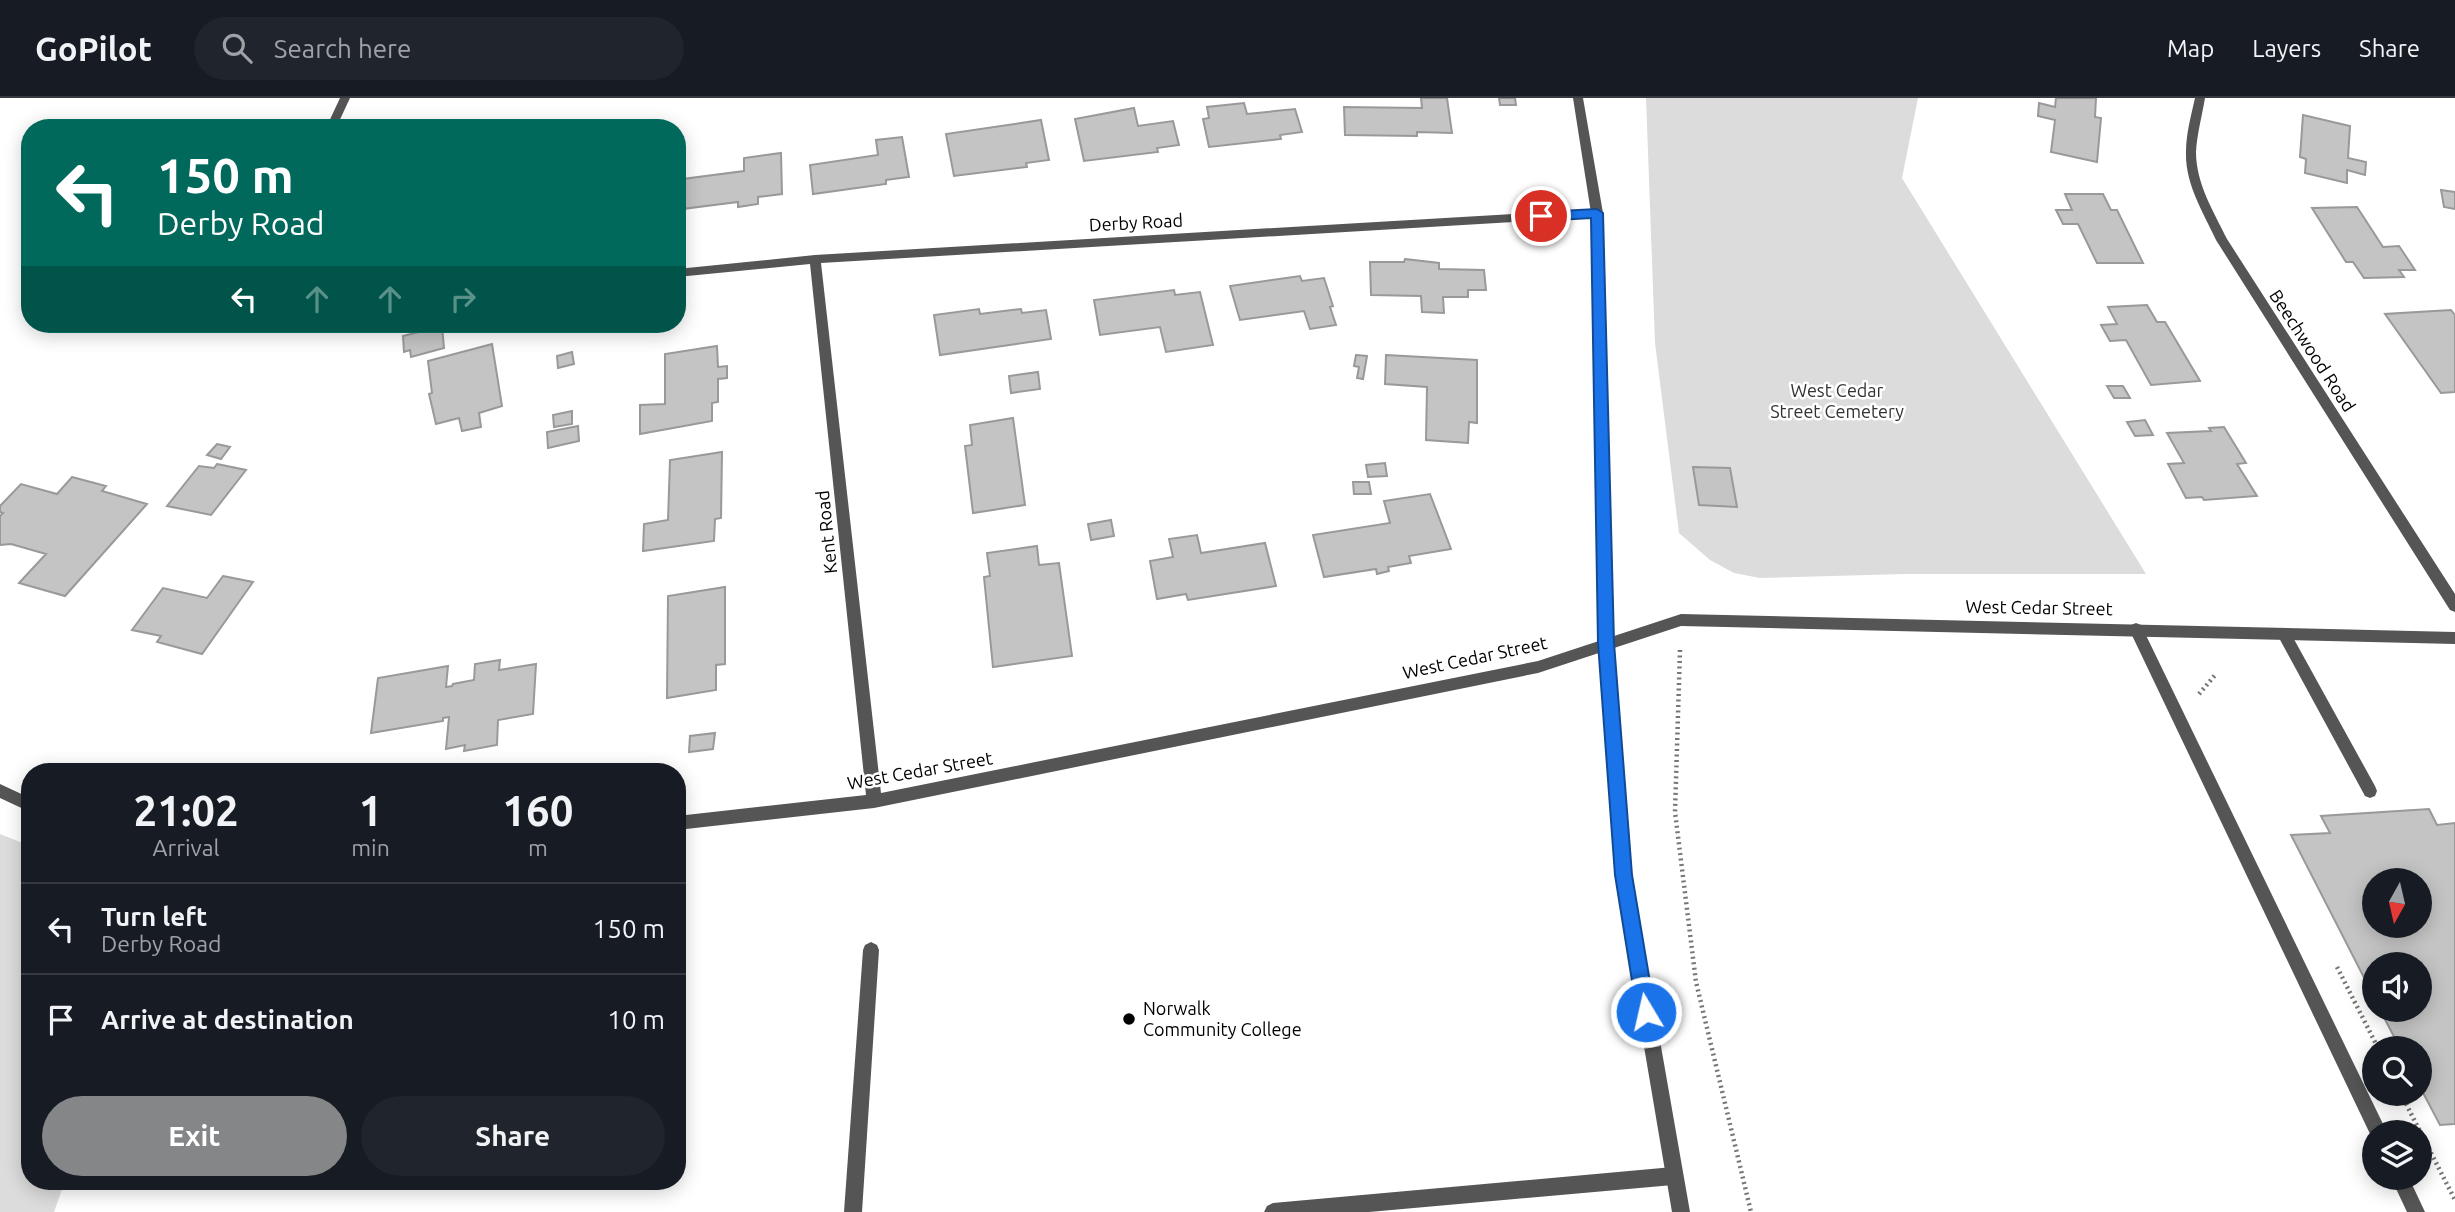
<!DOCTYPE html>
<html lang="en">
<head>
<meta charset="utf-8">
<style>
  body { margin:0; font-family:Ubuntu,sans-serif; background:#20242c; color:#f1f3f6; height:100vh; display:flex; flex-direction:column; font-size:26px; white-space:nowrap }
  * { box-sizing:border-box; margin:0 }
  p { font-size:23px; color:#9ea1a6 }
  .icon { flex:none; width:38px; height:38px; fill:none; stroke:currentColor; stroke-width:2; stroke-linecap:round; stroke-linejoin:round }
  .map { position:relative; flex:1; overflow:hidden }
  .drawer { position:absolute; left:21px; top:665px; width:665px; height:427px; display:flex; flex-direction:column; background:#171b24; border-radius:28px; box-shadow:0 4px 18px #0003 }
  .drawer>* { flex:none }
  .guide { position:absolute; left:21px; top:21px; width:665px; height:214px; border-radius:28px; box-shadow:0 4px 18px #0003; background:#00695c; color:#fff; overflow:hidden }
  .needle { width:46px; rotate:188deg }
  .controls { position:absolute; left:2362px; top:770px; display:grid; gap:14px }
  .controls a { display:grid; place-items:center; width:70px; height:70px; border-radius:50%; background:#171b24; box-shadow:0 4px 18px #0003; font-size:35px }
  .pin { position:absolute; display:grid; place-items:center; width:60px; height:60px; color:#fff; margin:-30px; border:4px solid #fff; border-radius:50%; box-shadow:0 2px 7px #0007 }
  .me { position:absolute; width:77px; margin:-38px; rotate:351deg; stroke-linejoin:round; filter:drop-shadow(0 0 5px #0008) }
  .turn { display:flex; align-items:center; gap:24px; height:147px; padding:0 21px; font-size:32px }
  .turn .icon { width:91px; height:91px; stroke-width:2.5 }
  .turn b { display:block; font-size:49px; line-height:60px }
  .lanes { display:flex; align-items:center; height:66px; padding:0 21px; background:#0003; justify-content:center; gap:35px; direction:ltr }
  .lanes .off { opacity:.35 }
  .eta { display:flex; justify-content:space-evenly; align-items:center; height:119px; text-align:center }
  .eta b { font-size:42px; font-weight:600; line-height:49px }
  .button { display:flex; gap:14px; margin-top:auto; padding:14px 21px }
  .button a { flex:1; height:80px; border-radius:42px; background:#858687; color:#fff; font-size:28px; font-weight:600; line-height:80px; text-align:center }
  .button a+a { background:#20242c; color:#f1f3f6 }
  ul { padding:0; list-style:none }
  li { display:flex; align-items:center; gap:21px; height:91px; padding:0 21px; border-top:2px solid #363941 }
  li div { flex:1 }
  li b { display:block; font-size:26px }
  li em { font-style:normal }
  header { display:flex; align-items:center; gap:42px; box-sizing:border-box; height:98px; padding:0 35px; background:#171b24; border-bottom:2px solid #363941 }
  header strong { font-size:33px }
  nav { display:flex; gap:38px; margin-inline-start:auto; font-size:24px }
  .search { width:490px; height:63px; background:#20242c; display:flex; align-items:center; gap:18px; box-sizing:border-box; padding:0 24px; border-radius:38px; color:#9ea1a6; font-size:26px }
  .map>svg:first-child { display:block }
</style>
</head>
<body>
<header>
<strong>GoPilot</strong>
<div class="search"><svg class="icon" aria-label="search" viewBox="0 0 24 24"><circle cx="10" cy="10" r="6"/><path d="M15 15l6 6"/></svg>Search here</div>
<nav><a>Map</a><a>Layers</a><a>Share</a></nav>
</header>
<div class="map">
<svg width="2455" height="1114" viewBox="0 0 2455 1114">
  <rect width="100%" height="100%" fill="#fff"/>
  <!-- green -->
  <path fill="#dcdcdc" d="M1646,0H1918L1902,80L2146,476H1904L1760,480L1734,475L1710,462L1679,435L1655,245Z
    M0,736L30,748V1083H65L54,1114H0Z"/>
  <!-- building -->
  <path fill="#c4c4c4" stroke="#999" stroke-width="2" fill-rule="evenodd" d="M1421,0H1447L1452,35L1417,34V38L1345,37L1344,9L1422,10Z
    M1499,0H1515L1516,7H1500Z
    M2056,0H2096L2095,19L2101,20L2097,64L2051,54L2055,22L2038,18L2039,5L2055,9Z
    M1244,5L1247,16L1295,11L1302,34L1280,37L1281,41L1209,49L1203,21L1209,20L1207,9Z
    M1134,10L1138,28L1173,23L1179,47L1157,50L1158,54L1084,63L1075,21Z
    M2303,17L2350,28L2348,60L2366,64L2365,77L2347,72V85L2305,75L2306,61L2300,59Z
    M1041,22L1049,62L1026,65L1027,69L954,78L946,36Z
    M902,39L909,79L886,82V86L813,96L810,67L878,57L876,42Z
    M781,55L782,96L758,99V106L738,109V104L682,111L683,81L744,73V60Z
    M2441,92L2455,94V111L2444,109Z
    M2065,96H2103L2111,112H2117L2143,165H2097L2078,126H2063L2056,112H2072Z
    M2357,109L2383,149L2399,148L2415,172H2399L2404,179L2364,180L2353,164H2346L2312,110Z
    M1405,161L1439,165V171L1484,172L1486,192H1468V199H1443L1444,215L1422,214L1421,198L1371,197L1370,164H1404Z
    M1300,178L1302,183L1324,180L1333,208L1330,209L1336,227L1310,231L1304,213L1240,222L1230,188Z
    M1174,192L1175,197L1200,194L1213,247L1166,254L1160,229L1100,237L1094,202Z
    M2147,207L2157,224H2165L2200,283L2151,287L2126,242L2110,243L2101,227L2117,226L2108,209Z
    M979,211L980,216L1021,211L1022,215L1046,212L1051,241L940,257L934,217Z
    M2451,212L2455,217V294L2441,295L2385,216Z
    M442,228L444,250L411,259L410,252L404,254L403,238Z
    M492,246L502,308L479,315L481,329L462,333L459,320L436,326L429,296L432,295L428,263Z
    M717,248L718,269L727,268V280L718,281V304L712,305V323L640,336V307L665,306V256Z
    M572,254L574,266L558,270L557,258Z
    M1356,257L1367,258L1363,281L1357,280L1359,269L1354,268Z
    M1386,257L1477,262V325L1469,324L1468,345L1426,342L1427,289L1385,286Z
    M1038,274L1040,291L1011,295L1009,278Z
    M2107,288H2123L2130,300H2114Z
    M572,313V326L554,329L553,317Z
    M1013,320L1025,407L973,415L965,348L972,347L970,327Z
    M2145,322L2153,337L2135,338L2127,324Z
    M578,328L579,343L548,350L547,334Z
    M2224,329L2246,365L2237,366L2257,398L2204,402L2202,399L2186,400L2168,366L2184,365L2167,335L2211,333L2209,330Z
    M217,346L230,349L221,361L207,357Z
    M722,354L721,420L715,421L714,443L643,453L644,426L668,422L670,362Z
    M1385,365L1387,378L1368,379L1366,367Z
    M217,366L246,372L211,417L167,408L199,368L214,370Z
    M1693,369L1730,370L1737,409L1699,407Z
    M72,379L106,388L102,393L147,406L65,498L19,485L46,456L11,446L0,447V418L3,415L0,414V408L21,386L57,396Z
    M1353,384H1369L1371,396H1354Z
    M1430,396L1451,451L1409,458L1411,465L1388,469L1389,473L1377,476L1376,471L1324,479L1313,437L1390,425L1384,403Z
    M1111,422L1114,438L1091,442L1088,426Z
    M1197,437L1201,455L1265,445L1276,488L1188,502L1186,496L1157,501L1150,463L1173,459L1169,441Z
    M1037,448L1039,467L1059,465L1072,558L993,569L984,479L990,478L987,455Z
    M223,478L253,484L202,556L157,544L161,538L132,532L163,490L207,500Z
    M725,489V566L716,567V592L667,600L668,498Z
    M500,562L499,572L536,566L533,616L498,622L497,647L464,653L465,647L446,651L449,619L443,620V623L371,635L378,580L448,568L446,589L452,588L453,586L474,582L475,566Z
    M715,635L713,651L689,654L690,638Z
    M2429,711L2437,727L2455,725V1026L2440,1027L2420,989V950H2400L2380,912H2420V866H2375V901L2291,737L2330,735L2321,718ZM2375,782H2420V828H2375Z"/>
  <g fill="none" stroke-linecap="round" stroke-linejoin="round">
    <!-- path -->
    <path stroke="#777" stroke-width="4.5" stroke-dasharray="2 3.5" stroke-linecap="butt" d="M1680,552L1675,714L1696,884L1751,1114
      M2199,596L2216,576
      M2337,869L2378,950
      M2401,996L2455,1102"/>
    <!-- service -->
    <path fill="#555" fill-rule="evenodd" d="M340,0H350L336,30H326Z
      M2136,525L2141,527L2384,1028L2386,1034H2375V1041L2372,1040L2129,531L2131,527Z
      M2285,532L2290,534L2375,688L2377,693L2375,698L2370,700L2365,698L2278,538L2280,534Z
      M871,844L877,847L879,852L862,1114H844L863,852L865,847Z
      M1673,1069L1679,1072L1682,1078L1679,1084L1673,1087L1369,1114H1264L1267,1108L1273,1105Z
      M2391,1080H2409L2425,1114H2407Z"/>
    <!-- minor -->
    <path fill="#555" fill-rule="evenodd" d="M2195,0H2205C2202,18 2197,36 2196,54C2196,86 2214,114 2227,141L2455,496V514L2450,512L2216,142C2203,114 2185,86 2186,54C2186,36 2191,18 2195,0Z
      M1597,111L1603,115L1597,119L821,165L881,695L1538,563L1681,516L2455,534V546L1681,528L1538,575L874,710L677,732V718L866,697L810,166L677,179V171L815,157Z
      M0,686L30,700V714L0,700Z"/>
    <!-- tertiary -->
    <path fill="#555" fill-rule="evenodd" d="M1573,0H1583L1603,115L1613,545L1631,777L1690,1114H1672L1615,777L1599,545L1591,115Z"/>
  </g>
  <!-- route -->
  <path fill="#1a73e8" stroke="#114b97" stroke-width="2" d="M1597,111L1603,115L1614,545L1632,777L1655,914L1653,920L1646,923L1640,920L1637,914L1615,777L1598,545L1591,120L1541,123L1535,118L1541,114Z"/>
  <!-- markers -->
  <circle fill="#000" stroke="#fff" stroke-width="2.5" cx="1129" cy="921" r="7"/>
  <g text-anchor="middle" stroke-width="5" stroke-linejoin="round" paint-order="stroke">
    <!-- street labels -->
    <g font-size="18" fill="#000" stroke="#fff">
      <text transform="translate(1136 125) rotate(-3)" y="6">Derby Road</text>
      <text transform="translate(2312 253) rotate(57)" y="6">Beechwood Road</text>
      <text transform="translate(827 434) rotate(-96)" y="6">Kent Road</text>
      <text transform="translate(2039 510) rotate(1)" y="6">West Cedar Street</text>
      <text transform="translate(1475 560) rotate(-12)" y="6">West Cedar Street</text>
      <text transform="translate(920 673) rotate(-10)" y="6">West Cedar Street</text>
    </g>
    <!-- park labels -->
    <g font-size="18" fill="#333" stroke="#fff">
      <text x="1837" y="299">West Cedar<tspan x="1837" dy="21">Street Cemetery</tspan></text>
    </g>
    <!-- poi labels -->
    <g font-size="18" fill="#000" stroke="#fff" text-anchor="start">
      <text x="1143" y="917">Norwalk<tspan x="1143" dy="21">Community College</tspan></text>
    </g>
  </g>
</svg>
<div class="controls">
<a><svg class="needle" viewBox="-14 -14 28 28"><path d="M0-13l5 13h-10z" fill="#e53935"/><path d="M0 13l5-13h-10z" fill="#9ea1a6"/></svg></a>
<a><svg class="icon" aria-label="sound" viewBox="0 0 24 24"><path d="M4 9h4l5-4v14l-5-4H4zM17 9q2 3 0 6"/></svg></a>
<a><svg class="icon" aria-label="search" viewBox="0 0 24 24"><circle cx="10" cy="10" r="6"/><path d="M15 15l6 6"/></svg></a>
<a><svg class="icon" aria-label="layers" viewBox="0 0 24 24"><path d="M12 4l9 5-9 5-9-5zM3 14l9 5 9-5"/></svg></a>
</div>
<div class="pin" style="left:1541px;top:118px;background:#d93025"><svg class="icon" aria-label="arrive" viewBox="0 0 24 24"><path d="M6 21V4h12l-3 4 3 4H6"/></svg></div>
<svg class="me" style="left:1646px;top:914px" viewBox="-20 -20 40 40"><circle r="17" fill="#1a73e8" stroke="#fff" stroke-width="3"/><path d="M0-11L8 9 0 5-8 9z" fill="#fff"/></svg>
<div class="guide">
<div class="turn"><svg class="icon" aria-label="left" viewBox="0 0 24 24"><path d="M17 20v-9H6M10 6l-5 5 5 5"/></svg><div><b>150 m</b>Derby Road</div></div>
<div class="lanes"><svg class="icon" aria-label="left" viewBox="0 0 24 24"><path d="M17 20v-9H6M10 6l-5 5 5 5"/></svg><svg class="icon off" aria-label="ahead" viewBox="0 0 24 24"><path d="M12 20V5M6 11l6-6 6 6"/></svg><svg class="icon off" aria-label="ahead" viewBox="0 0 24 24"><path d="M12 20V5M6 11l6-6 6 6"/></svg><svg class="icon off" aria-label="right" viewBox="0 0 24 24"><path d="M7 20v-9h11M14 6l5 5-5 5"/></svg></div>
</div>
<section class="drawer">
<div class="eta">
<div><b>21:02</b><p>Arrival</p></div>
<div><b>1</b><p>min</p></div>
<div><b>160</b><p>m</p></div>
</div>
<ul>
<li><svg class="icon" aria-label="left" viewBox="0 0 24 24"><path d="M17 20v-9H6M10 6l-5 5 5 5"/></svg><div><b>Turn left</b><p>Derby Road</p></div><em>150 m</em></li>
<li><svg class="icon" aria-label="arrive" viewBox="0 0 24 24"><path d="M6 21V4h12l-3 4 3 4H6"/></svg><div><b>Arrive at destination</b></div><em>10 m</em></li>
</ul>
<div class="button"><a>Exit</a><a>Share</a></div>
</section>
</div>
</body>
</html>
